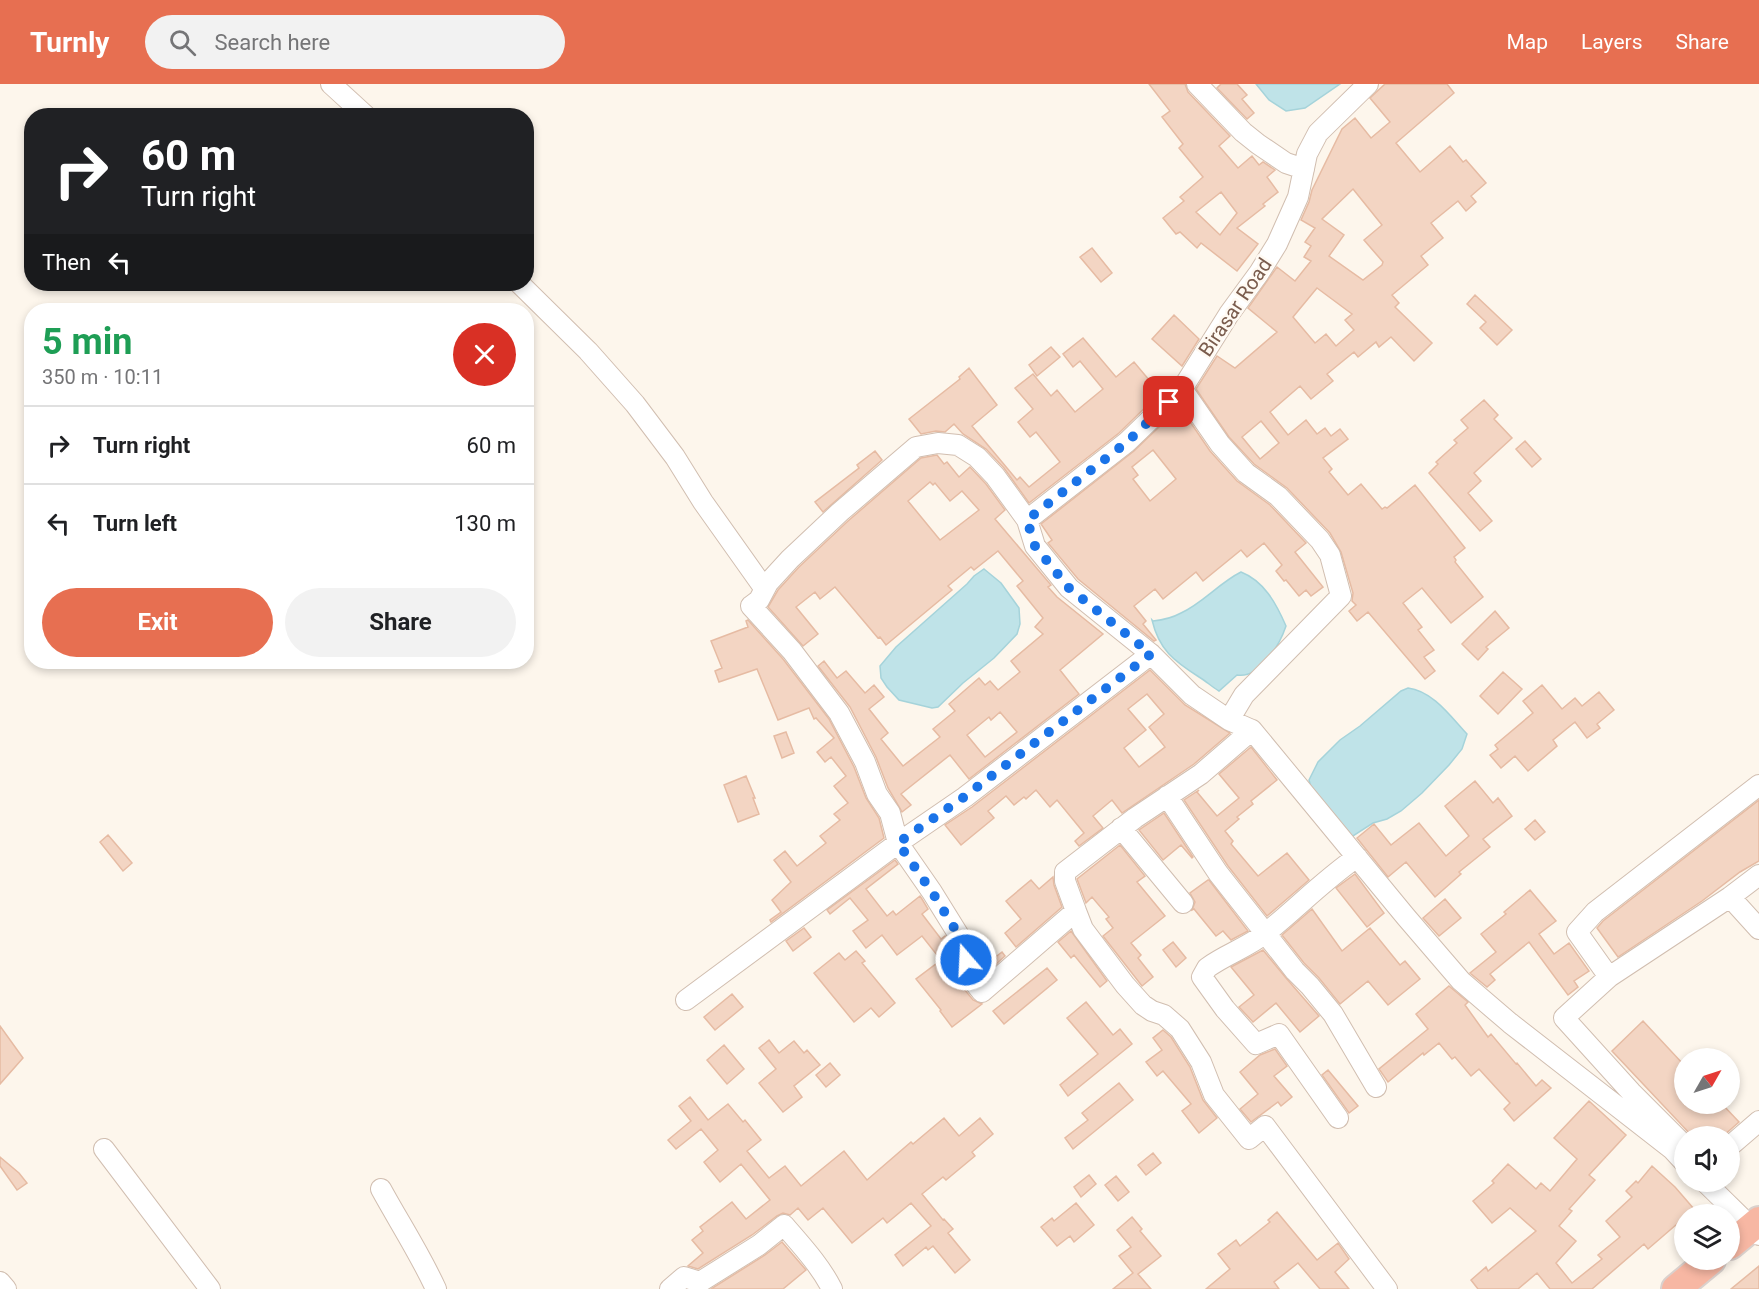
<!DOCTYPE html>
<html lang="en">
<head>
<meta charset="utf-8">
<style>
  body { margin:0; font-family:Roboto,sans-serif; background:#f2f2f2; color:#202124; height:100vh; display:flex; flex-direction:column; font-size:22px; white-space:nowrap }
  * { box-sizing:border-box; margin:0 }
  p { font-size:20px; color:#757577 }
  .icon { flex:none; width:33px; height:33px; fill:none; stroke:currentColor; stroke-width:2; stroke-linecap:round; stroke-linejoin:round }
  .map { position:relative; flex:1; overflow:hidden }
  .details { position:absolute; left:24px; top:219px; width:510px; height:366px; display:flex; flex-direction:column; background:#fff; border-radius:24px; box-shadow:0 3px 9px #0003 }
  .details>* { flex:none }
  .hud { position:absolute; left:24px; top:24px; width:510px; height:183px; border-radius:24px; box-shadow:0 3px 9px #0003; background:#202124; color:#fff; overflow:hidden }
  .needle { width:39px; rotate:51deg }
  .buttons { position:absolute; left:1674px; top:964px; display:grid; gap:12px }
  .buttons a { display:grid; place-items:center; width:66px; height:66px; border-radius:50%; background:#fff; box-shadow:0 3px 9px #0003; font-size:30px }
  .pin { position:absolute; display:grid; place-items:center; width:51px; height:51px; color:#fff; margin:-26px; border-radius:12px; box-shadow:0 3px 9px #0006 }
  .me { position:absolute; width:66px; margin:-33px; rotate:341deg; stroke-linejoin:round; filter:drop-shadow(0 0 4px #0008) }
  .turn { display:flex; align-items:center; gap:21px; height:126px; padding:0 18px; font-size:27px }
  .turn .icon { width:78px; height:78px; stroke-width:2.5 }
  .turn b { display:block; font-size:42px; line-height:51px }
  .then { display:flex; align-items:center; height:57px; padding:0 18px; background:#0003; gap:12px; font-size:22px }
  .round { display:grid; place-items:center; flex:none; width:63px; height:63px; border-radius:32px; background:#f2f2f2 }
  .headline { display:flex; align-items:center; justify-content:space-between; height:102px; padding:0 18px }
  h1 { font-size:36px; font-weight:700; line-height:45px; color:#1e9e55 }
  .action { display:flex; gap:12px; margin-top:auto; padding:12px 18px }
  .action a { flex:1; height:69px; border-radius:36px; background:#e76f51; color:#fff; font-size:24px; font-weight:700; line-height:69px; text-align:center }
  .action a+a { background:#f2f2f2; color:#202124 }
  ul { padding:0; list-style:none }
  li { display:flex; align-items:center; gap:18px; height:78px; padding:0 18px; border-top:2px solid #e0e0e0 }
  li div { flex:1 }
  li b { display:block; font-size:22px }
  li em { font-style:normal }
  header { display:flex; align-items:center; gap:36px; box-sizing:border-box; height:84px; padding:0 30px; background:#e76f51; color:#fff }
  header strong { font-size:28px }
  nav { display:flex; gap:33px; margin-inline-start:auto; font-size:21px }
  .search { width:420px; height:54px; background:#f2f2f2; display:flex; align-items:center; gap:15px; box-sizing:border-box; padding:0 21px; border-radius:33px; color:#757577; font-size:22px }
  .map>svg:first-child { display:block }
</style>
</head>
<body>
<header>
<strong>Turnly</strong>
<div class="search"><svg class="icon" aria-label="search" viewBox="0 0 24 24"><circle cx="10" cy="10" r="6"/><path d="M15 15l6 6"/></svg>Search here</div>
<nav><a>Map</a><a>Layers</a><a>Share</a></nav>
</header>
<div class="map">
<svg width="1759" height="1205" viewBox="0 0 1759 1205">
  <rect width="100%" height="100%" fill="#fdf6ec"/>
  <!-- water -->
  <path fill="#bfe3e8" stroke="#a5d3da" stroke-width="1.5" d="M1256,0H1340L1305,24L1286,27L1269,16Z
    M984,485L1001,499L1019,524L1020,540L1017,550L994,574L963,599L938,623L932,624L899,616L887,603L881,594L880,582L896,563L967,500L974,492Z
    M1241,488C1264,497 1276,519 1286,542C1280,560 1260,595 1237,591L1219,607C1212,603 1206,597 1199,593C1174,577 1159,566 1152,536L1153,537C1163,536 1172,534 1181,529C1203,519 1219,499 1241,488Z
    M1408,604C1433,607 1451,633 1467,650L1462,665L1449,681L1422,709L1401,727L1387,735L1373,739L1353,752L1347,750L1312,706L1309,696L1318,678L1340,656L1360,642L1401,607Z"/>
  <!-- building -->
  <path fill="#f3d5c3" stroke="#e6bba3" stroke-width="1.5" fill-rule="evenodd" d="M1149,0H1185L1188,8L1230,52L1219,62L1238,84L1252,72L1259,81L1263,78L1275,86L1267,93L1278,108L1263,120L1265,122L1237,144L1258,160L1237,187L1201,159L1197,164L1180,148L1176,150L1163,134L1184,117L1180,113L1203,93L1179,64L1183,60L1162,33L1170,27ZM1221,108L1237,129L1220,151L1196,128Z
    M1221,0H1237L1247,11L1242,15L1254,29L1247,35L1217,4Z
    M1385,0H1447L1454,9L1396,59L1420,88L1450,62L1463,78L1466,76L1486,99L1471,112L1476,118L1466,127L1458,117L1431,139L1443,154L1421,172L1428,181L1392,211L1399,219L1395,223L1432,259L1414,277L1391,253L1379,263L1376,258L1358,273L1354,268L1327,290L1333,297L1311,315L1300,302L1270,328L1288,351L1306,336L1317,350L1325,344L1331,352L1340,345L1348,355L1323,374L1332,385L1329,388L1348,411L1361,400L1382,425L1385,423L1387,424L1415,401L1465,464L1454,473L1456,476L1455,478L1483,513L1451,539L1422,504L1403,519L1422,543L1418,546L1434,566L1424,573L1435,587L1425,595L1368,528L1357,537L1349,527L1356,521L1352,517L1353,509L1341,468L1330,449L1287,404L1254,380L1229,353L1196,305L1217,272L1235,284L1277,248L1248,224L1277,183L1295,197L1311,177L1304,173L1311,162L1305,158L1315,144L1301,136L1309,118L1312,106L1342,45L1355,34L1371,54L1390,38L1370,14ZM1353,105L1382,141L1364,156L1383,178L1382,181L1363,196L1329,172L1344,151L1322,135ZM1317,204L1352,230L1345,236L1354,246L1336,262L1326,250L1315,259L1293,233ZM1261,337L1279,359L1260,375L1242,353Z
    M1092,164L1112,189L1101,198L1080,173Z
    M1475,211L1512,246L1497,261L1480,244L1486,238L1467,220Z
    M1174,231L1199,255L1182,282L1152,255Z
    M1083,254L1116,293L1134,278L1160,309L1119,349L1029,419L1004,384L986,365L963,350L954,340L945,348L936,347L921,350L909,335L960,295L959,293L969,284L997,321L972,342L1017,396L1020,393L1029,403L1060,378L1036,348L1030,353L1018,338L1033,325L1015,304L1033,290L1051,312L1057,306L1075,328L1103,305L1080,277L1073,283L1063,270Z
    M1051,263L1060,273L1037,292L1029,281Z
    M1484,316L1498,331L1494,335L1512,354L1474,389L1481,397L1468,409L1492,437L1480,447L1429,389L1438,380L1436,378L1457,359L1454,356L1468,344L1461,336Z
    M1180,323L1210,367L1237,397L1270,421L1306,459L1295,468L1323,503L1311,512L1306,506L1299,512L1286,496L1284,497L1276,487L1282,481L1264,459L1247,473L1241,466L1203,497L1196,488L1163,515L1155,505L1134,522L1146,537L1143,540L1156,556L1154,557L1078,495L1048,459L1052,456L1041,440L1134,367ZM1153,366L1176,395L1150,417L1133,395L1138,391L1132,383Z
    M1525,357L1541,375L1532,383L1516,365Z
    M875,367L882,376L823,428L815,418L859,384L857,381Z
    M937,371L944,380L947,378L959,393L970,383L986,400L1005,426L995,435L1051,501L1048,503L1057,513L1103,550L1060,586L1079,610L969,695L950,671L901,710L911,721L902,728L888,704L876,673L850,623L818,582L824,577L837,594L846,587L865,609L874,601L884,613L869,625L888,649L881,655L903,682L940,653L933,645L955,627L949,620L979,594L985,601L990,597L998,606L1020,588L1011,577L1043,550L1035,543L1043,534L1017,502L1023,497L998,467L974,486L971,483L948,502L952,506L886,561L880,553L878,554L835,503L820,515L815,508L796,523L818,550L803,562L768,523L778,506L799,483L848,437L921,374ZM930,398L933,401L935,399L950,417L962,407L979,426L940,456L908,417ZM1000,628L1017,648L985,673L967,651L989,633L991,636Z
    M1495,527L1509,544L1486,563L1488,565L1478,576L1462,560Z
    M748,536L783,575L829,635L854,683L866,714L879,734L884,754L771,838L770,836L781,828L772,816L791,798L774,776L785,767L797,782L826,759L820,752L840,736L834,730L848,719L834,702L846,692L831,673L825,678L817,668L834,654L816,634L814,635L809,624L778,636L757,585L719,598L715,587L722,584L711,557L748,543L746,537Z
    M1150,586L1185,621L1230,649L1194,680L1122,729L1112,716L1093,732L1103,744L1079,762L1075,757L1084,749L1057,716L1050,723L1036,706L1026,715L1024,713L1014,721L1006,712L988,727L994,734L961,761L945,741L972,723ZM1147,610L1164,630L1149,643L1165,663L1139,683L1124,664L1146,646L1128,625Z
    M1503,588L1522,605L1498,630L1480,612Z
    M1542,601L1562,625L1575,614L1582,622L1599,608L1614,626L1597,640L1600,644L1587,654L1575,638L1553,656L1557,662L1528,687L1515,672L1501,684L1490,671L1498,665L1495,661L1533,629L1523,617Z
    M786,648L794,669L782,674L774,652Z
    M1251,663L1277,696L1251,717L1253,720L1237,733L1239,735L1225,747L1233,757L1231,760L1258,792L1287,769L1309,796L1267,832L1228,782L1184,716L1199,706L1197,708L1217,732L1239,714L1219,690Z
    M746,692L755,714H753L759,730L738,738L724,701Z
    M1475,697L1493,719L1498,714L1512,732L1483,755L1490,763L1459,788L1461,790L1435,813L1406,778L1388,793L1357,754L1374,740L1391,761L1419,739L1446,772L1469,752L1445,722Z
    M1759,716V777L1740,788L1702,817L1618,873L1597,844L1603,837Z
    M1164,729L1193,773L1192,774L1181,761L1163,776L1139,746Z
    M1535,736L1545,748L1535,756L1525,745Z
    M108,751L132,779L123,787L100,758Z
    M1120,761L1145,792L1137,798L1165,832L1131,859L1141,871L1138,874L1153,893L1142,902L1103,852L1113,844L1106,835L1109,833L1092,813L1086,819L1077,795Z
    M895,776L898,780L866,805L887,832L893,827L896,831L920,812L922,815L928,825L922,830L941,855L945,852L952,862L960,900L973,916L982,920L952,943L940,927L941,926L916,895L941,876L922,852L897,871L882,851L866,864L853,847L868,836L850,814L830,830L827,826Z
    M1355,790L1384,829L1367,843L1336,804Z
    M1053,793L1054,801L1062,823L1016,863L1005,849L1021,835L1006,817L1031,796L1039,805Z
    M1208,796H1209L1248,847L1231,856L1223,847L1216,852L1194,825L1192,826L1195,818L1190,809Z
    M1530,806L1556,837L1539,850L1554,870L1569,859L1589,887L1574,897L1578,903L1568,911L1529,858L1490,890L1495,896L1487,903L1470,889L1496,868L1481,850L1506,830L1504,828Z
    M1445,815L1461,834L1439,852L1423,834Z
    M1312,825L1342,867L1370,844L1400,881L1405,877L1420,895L1388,921L1368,897L1340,920L1319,894L1304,879L1282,851Z
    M804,844L811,853L793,867L786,857Z
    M1071,847L1107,897L1100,903L1074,871L1071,874L1058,858Z
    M1173,858L1186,874L1176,883L1163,866Z
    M1263,866L1286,894L1319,932L1300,948L1276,919L1253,938L1239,923L1254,911L1231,883Z
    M856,867L865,877L862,879L895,919L879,933L871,924L854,938L814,889L839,869L845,876Z
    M1002,868L1005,872L984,891L981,888L979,874L984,871L989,878Z
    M1047,884L1057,896L1004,940L993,927Z
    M1449,902L1468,918L1465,921L1488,953L1491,950L1516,980L1517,979L1536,1002L1542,996L1551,1004L1514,1037L1504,1025L1510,1019L1479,985L1471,992L1455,973L1452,975L1439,959L1424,971L1423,969L1388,998L1379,985L1428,945L1416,930Z
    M732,910L743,923L715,946L704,933Z
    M1086,918L1113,951L1120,945L1132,960L1068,1012L1060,1001L1098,970L1067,934Z
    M1643,937L1684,981V1020H1722L1739,1038L1722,1053H1693L1612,967Z
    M0,942L23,974L0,1000Z
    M1163,946L1171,953L1190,983L1203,1016L1217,1034L1199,1049L1182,1027L1191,1020L1163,987L1157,992L1146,978L1162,966L1153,954Z
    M769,956L779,969L794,957L804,969L807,966L820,981L794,1002L802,1013L783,1028L759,999L776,985L759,964Z
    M724,961L744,985L727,1000L707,976Z
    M1275,965L1287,982L1274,992L1292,1013L1281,1022L1278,1018L1251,1038L1240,1025L1258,1010L1240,988L1260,971Z
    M830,979L840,991L826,1003L816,991Z
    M1328,986L1358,1022L1349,1029L1322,991Z
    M1119,999L1133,1016L1073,1065L1065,1054L1088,1036L1082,1029Z
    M690,1013L708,1036L728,1020L743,1038L745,1036L761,1056L747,1067L769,1094L785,1082L801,1102L844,1067L867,1096L911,1058L913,1060L944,1034L959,1052L980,1034L993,1050L972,1068L975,1072L946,1096L943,1093L922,1110L943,1136L944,1135L953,1145L948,1149L970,1176L955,1189L933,1162L928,1166L926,1163L903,1182L895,1171L931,1142L911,1119L887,1139L883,1134L852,1159L823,1124L808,1136L798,1124L790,1131L783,1129L777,1132L752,1151L698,1185L688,1182L703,1169L692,1156L703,1147L700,1143L732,1118L746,1135L770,1116L741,1080L720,1098L704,1078L718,1066L701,1045L676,1065L668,1056L691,1037L679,1022Z
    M1589,1017L1626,1051L1589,1091L1595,1096L1569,1125L1572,1127L1559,1142L1576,1157L1556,1179L1572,1199L1602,1175L1598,1171L1620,1153L1606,1137L1632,1113L1626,1107L1636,1097L1638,1099L1652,1082L1675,1103L1694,1125L1687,1131H1684V1134L1648,1165L1644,1160L1592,1205H1550L1537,1189L1518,1205H1478L1471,1196L1486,1183L1488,1187L1536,1147L1510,1124L1492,1139L1473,1117L1494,1099L1492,1097L1508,1080L1536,1105L1541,1099L1550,1107L1577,1075L1554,1054Z
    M1153,1069L1161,1079L1146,1091L1138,1081Z
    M0,1073L19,1089L27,1099L17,1106L0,1082Z
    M1089,1091L1096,1100L1081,1113L1074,1103Z
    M1116,1092L1129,1108L1118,1117L1105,1101Z
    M1076,1119L1094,1141L1074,1158L1070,1152L1057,1162L1041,1143L1052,1134L1054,1137Z
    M1277,1128L1317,1176L1338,1159L1349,1175L1335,1188L1349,1205H1320L1298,1179L1274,1198L1279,1205H1206L1230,1185L1218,1170L1236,1156L1240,1162L1270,1138L1268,1136Z
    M1132,1133L1142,1145L1140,1147L1161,1172L1138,1190L1151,1205H1113L1133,1189L1119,1172L1131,1163L1117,1146Z
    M782,1158L806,1186L783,1205H711L765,1171Z
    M1759,1182V1205H1731Z"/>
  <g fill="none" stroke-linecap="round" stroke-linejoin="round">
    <defs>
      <path id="minor" d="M331,0L366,32
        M1197,0L1243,48L1258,60L1286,79L1304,85
        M520,200L588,267L635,320L675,373L703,418L764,504
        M1182,305L1220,360L1246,389L1278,412L1320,456L1330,471L1341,512L1244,611L1229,636
        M1027,436L1127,358L1182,305L1229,230L1259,189L1277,160L1298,113L1307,70L1318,49L1368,0
        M1151,570L965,713L898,759L932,808L963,858L970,893L982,908L1076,827L1065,797V788L1135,734L1201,690L1252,646
        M1167,712L1218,789L1295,887L1310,902L1333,930L1376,1003
        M1121,744L1183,819
        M1759,791L1730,813L1759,845
        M1730,813L1609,893L1577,848L1595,828L1759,701
        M1076,827L1083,845L1125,901L1143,921L1152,927L1164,931L1180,945L1201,978L1214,1011L1249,1055L1265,1042L1387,1205
        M1609,893L1564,934L1631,1008L1684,1061
        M686,916L898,759L890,729L877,710L865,678L839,629L792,567L751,522L759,516L768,499L790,475L840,428L916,363L938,359L958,361L977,373L995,392L1027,436L1035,462L1069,504L1151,570L1192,611L1229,636L1252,646L1406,833L1461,897L1510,939L1672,1065L1684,1078
        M1338,1034L1279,950L1256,960L1225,925L1202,893L1207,884C1226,870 1249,863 1267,848C1298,823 1324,796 1357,773
        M1730,1062L1759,1037
        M104,1065L210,1205
        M1705,1098L1759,1151
        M381,1105C399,1138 420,1170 436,1205
        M0,1198L6,1205
        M670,1205L684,1193L700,1198L759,1161L784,1141C801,1161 820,1181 832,1205"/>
      <path id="highway" d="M1730,1161L1759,1137
        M1676,1205L1711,1176"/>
    </defs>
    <!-- minor casing -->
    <use href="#minor" stroke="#d1beb0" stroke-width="22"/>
    <!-- highway casing -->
    <use href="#highway" stroke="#dad1cd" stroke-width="32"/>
    <!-- minor -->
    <use href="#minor" stroke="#fff" stroke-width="20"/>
    <!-- highway -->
    <use href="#highway" stroke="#f7b7a3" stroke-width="28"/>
  </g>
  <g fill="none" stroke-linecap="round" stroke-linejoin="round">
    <!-- route -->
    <path stroke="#1a73e8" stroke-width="10" stroke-dasharray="0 18" d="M966,876L963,858L932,808L898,759L964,713L1151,570L1069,504L1035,462L1027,436L1127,358L1169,318"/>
  </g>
  <g text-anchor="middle" stroke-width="5" stroke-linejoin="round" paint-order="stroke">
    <!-- street labels -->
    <g font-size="20" fill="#7a5c4d" stroke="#fffaf3">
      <text transform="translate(1235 223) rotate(-56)" y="7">Birasar Road</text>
    </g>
  </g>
</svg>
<div class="buttons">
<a><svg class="needle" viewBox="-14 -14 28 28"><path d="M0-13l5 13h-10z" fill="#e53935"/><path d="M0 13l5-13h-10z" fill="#757577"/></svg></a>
<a><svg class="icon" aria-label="sound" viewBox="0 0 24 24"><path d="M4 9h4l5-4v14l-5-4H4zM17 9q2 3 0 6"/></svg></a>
<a><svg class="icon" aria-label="layers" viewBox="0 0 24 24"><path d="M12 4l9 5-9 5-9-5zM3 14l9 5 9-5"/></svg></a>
</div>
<div class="pin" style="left:1169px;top:318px;background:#d93025"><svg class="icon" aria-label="arrive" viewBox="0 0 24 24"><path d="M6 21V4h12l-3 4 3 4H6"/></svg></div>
<svg class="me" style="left:966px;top:876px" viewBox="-20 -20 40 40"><circle r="17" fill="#1a73e8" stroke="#fff" stroke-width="3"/><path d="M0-11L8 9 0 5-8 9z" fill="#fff"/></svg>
<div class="hud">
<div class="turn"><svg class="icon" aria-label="right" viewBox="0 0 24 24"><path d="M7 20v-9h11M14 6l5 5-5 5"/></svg><div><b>60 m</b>Turn right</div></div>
<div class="then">Then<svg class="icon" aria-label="left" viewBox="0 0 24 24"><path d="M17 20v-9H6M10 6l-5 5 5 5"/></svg></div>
</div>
<section class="details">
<div class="headline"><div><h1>5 min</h1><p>350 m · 10:11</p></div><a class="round" style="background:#d93025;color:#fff"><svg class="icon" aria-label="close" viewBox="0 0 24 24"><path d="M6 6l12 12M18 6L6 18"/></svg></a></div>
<ul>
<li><svg class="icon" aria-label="right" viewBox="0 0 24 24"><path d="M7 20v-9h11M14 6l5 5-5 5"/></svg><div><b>Turn right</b></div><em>60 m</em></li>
<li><svg class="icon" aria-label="left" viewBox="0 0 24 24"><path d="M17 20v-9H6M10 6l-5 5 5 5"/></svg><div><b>Turn left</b></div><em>130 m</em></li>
</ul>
<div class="action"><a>Exit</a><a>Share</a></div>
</section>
</div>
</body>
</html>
